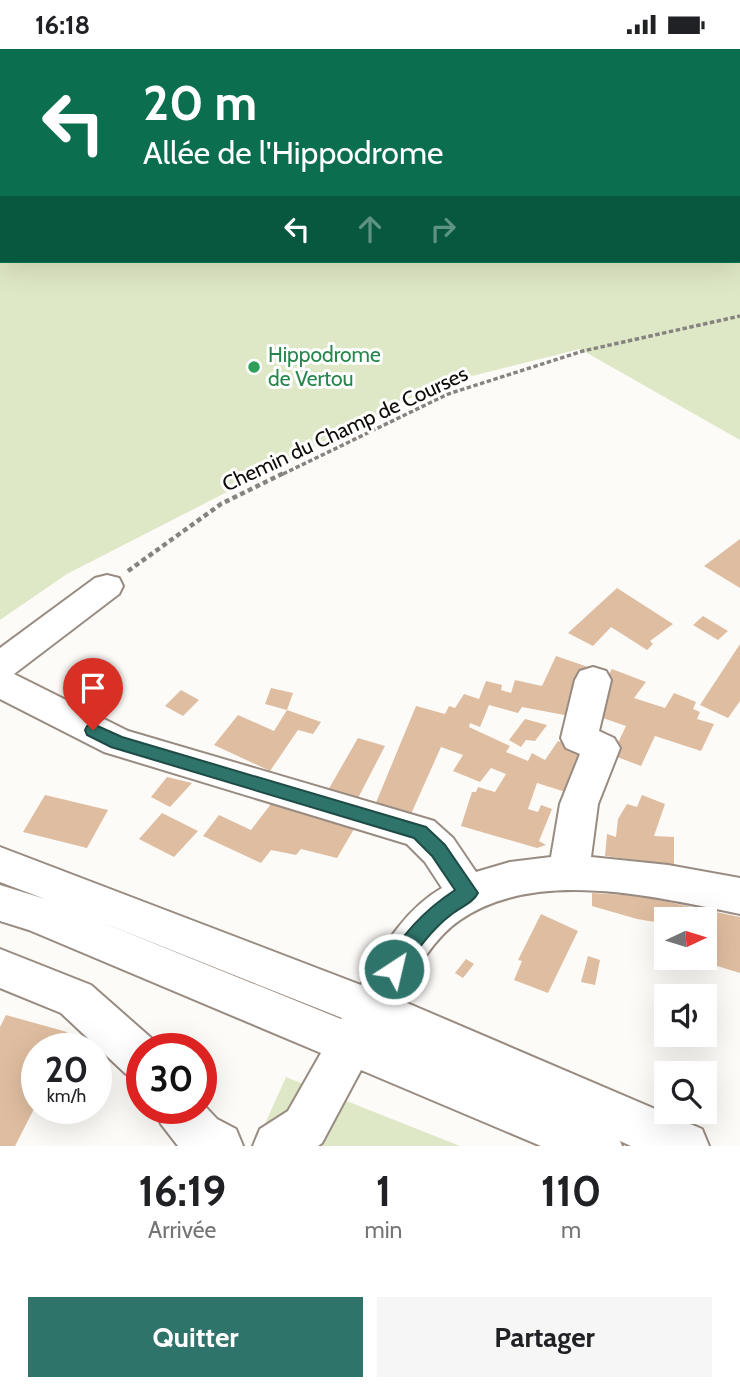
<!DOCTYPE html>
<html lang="fr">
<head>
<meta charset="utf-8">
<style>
  body { margin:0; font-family:Cabin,sans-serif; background:#f6f6f6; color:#202124; height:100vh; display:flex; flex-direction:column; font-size:26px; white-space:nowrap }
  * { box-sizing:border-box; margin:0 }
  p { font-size:23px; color:#757577 }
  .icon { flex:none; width:38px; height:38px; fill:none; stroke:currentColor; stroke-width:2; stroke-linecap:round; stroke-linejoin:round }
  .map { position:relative; height:1097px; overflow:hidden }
  .details { display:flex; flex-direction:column; background:#fff; flex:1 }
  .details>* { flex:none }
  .hud { position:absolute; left:0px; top:0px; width:740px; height:214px; box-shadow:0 7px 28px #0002; background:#0b6e4f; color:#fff; overflow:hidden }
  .needle { width:46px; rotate:86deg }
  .controls { position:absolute; left:654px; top:858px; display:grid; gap:14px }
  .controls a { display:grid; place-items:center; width:63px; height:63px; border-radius:0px; background:#fff; box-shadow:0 7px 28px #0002; font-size:35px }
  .speed { position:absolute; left:21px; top:984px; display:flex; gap:14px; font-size:35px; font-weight:700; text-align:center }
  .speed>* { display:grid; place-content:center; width:91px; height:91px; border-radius:50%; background:#fff; box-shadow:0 7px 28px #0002; line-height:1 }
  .speed small { font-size:18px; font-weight:400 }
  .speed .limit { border:10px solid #d22; background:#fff; color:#111 }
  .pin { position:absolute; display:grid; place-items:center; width:60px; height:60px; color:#fff; margin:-72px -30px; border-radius:50% 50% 50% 0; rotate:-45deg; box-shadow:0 0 7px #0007 }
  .pin .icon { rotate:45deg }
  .me { position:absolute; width:77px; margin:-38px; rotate:35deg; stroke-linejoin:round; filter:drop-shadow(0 0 5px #0008) }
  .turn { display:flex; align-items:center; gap:24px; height:147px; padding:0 28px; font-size:32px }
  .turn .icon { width:91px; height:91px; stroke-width:2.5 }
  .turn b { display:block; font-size:49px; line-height:60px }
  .lanes { display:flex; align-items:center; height:66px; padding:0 28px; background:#0003; justify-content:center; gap:35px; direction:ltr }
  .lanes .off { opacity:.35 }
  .eta { display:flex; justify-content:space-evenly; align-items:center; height:119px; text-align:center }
  .eta b { font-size:42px; font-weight:700; line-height:49px }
  .cta { display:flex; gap:14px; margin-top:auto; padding:14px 28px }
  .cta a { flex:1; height:80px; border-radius:0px; background:#2e746a; color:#fff; font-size:28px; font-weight:700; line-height:80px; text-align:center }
  .cta a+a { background:#f6f6f6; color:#202124 }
  .status { display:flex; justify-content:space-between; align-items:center; height:49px; padding:0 35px; background:#fff; direction:ltr }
  .status svg { height:19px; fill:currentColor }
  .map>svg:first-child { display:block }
</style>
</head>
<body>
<div class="status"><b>16:18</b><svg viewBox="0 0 49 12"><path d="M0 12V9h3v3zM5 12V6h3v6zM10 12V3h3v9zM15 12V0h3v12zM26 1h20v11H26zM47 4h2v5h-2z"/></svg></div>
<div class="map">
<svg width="740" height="1097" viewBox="0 0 740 1097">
  <rect width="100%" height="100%" fill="#fdfbf8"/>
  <!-- green -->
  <path fill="#dfe8c6" d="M0,0H471L2,2L0,36Z
    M740,23V391L580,300L436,336L67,525L0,571V110L2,212H738Z
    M286,1028L460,1097H255Z"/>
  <!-- water -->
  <path fill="#88bac7" d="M471,0H740V23L738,2H462Z"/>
  <!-- building -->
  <path fill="#dfbda0" d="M740,490V539L704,517Z
    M617,539L673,575L650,592L653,595L647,601L611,578L593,597L568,584Z
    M703,567L728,582L718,591L693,576Z
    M740,595V652L728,669L700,656Z
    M556,607L591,619L575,668L522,658L518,664L489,656L480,678L470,674L469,678L510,697L506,703L528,712L532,704L545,711L558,692L591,705L572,745L537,734L528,760L538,763L541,756L552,760L539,792L546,796L537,799L461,777L472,743H476L478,738L495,743L506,725L491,719L480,733L453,722L463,706L441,698L411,765L375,756L416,657L445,665L449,657L455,659L464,645L479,650L486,632L502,636L501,641L511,644L515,631L542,637Z
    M612,620L646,633L634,649L665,659L674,644L696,653L693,660L700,663L697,670L714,675L701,702L655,687L641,717L612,706L626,677L600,668L605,631Z
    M271,639L293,644L287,661L265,655Z
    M181,641L199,651L183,667L165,657Z
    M287,661L321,673L313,685L298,681L270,722L214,696L238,666L274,682Z
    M525,670L547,676L535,692L526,691L521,698L509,691Z
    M358,689L385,697L357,751L327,743Z
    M167,728L192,734L170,758L151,748Z
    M45,746L108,761L87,799L23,783Z
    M642,746L665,755L654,787L674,788V816L605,807L607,785L616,788L618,770L627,755L637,758Z
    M274,751L357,775L337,809L301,800L296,806L271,801L261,814L203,787L219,766L251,781Z
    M162,764L198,782L174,808L139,790Z
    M592,844L639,847L740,868V924L691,909L705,908V870H667V875L637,870L592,857Z
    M541,865L578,882L548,944L514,931L522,912L518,911Z
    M588,907L600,911L595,936L581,933Z
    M466,910L474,915L463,929L455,924Z
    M6,966L67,983L60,999H37V1059H62L59,1067L34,1060L15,1097H0V978Z"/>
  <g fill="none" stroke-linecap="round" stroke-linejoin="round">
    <defs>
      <path id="minor" d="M107,526L119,529L123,537L119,545L14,625L128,682L434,772L453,789L476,823L510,813L551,808L560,755L580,705L566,699L561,689L575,631L580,622L593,618L606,622L611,631L599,682L614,689L620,699L598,755L591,808L668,816L740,829V865C655,848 537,818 460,871C433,889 415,923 400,951L702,1080L709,1097H631L620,1092L622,1097H541L361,1021L322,1094L318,1097H253L260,1080L288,1062L321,1004L29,881L0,872V836L45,850L0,833V798L361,936C383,899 404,861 442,839L425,813L407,795L104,703L0,650V599L95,529ZM101,873L342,969L341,970Z
        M0,900L91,936L158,995L160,999H142V1031L126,1025L61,964L0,939Z
        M201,1053L217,1070L236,1080L243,1097H178L161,1075L154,1059H201Z"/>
    </defs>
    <!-- minor casing -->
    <use href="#minor" stroke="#988b81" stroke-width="4"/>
    <!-- path-far1 -->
    <path stroke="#868380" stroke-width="3.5" stroke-dasharray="4.5 2.5" stroke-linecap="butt" d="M283,425L448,345L583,302L740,267"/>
    <!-- path -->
    <path stroke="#868380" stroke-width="4.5" stroke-dasharray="5 3.5" stroke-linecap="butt" d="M128,522L221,455L286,423"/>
    <!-- minor -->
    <use href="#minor" fill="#fff" fill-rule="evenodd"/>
  </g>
  <!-- route -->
  <path fill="#2e746a" stroke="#1e4b45" stroke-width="2" d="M93,675L122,688L426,778L445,796L478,844C473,854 461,858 452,865C432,880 413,905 401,927L394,929L387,927L384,920C398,888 426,860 455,841L432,807L414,789L111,698L87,686L85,681L87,677Z"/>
  <!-- markers -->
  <circle fill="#2e9e5b" stroke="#fff" stroke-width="2.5" cx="254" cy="318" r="7"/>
  <g text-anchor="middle" stroke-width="6" stroke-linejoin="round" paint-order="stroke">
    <!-- leisure labels -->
    <g font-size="21" fill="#27864d" stroke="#fff" text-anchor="start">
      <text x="268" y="313">Hippodrome<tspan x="268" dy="24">de Vertou</tspan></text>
    </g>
    <!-- street labels -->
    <g font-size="21" fill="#0f0b07" stroke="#fff">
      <text transform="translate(345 380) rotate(-25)" y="7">Chemin du Champ de Courses</text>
    </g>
  </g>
</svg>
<div class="controls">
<a><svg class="needle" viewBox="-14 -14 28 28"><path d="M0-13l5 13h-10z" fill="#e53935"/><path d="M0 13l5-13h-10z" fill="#757577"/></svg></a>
<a><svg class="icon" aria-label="sound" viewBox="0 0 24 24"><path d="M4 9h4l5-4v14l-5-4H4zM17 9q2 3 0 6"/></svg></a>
<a><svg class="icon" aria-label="search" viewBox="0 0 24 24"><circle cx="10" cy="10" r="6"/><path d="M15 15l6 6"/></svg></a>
</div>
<div class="speed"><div>20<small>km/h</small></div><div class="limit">30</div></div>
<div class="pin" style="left:93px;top:681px;background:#d93025"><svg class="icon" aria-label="arrive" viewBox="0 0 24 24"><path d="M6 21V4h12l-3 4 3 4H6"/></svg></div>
<svg class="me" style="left:394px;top:920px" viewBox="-20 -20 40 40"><circle r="17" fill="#2e746a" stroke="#fff" stroke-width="3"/><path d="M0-11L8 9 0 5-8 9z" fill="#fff"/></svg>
<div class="hud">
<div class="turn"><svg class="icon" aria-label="left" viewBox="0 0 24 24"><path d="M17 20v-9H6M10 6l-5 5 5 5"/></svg><div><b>20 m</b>Allée de l'Hippodrome</div></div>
<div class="lanes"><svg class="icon" aria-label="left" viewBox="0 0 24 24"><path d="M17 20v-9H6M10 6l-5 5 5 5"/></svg><svg class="icon off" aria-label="ahead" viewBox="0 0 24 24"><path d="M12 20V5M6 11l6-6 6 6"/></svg><svg class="icon off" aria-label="right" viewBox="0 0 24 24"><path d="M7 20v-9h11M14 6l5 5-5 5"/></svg></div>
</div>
</div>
<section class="details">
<div class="eta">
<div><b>16:19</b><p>Arrivée</p></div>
<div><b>1</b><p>min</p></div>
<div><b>110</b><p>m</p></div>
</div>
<div class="cta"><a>Quitter</a><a>Partager</a></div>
</section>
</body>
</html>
